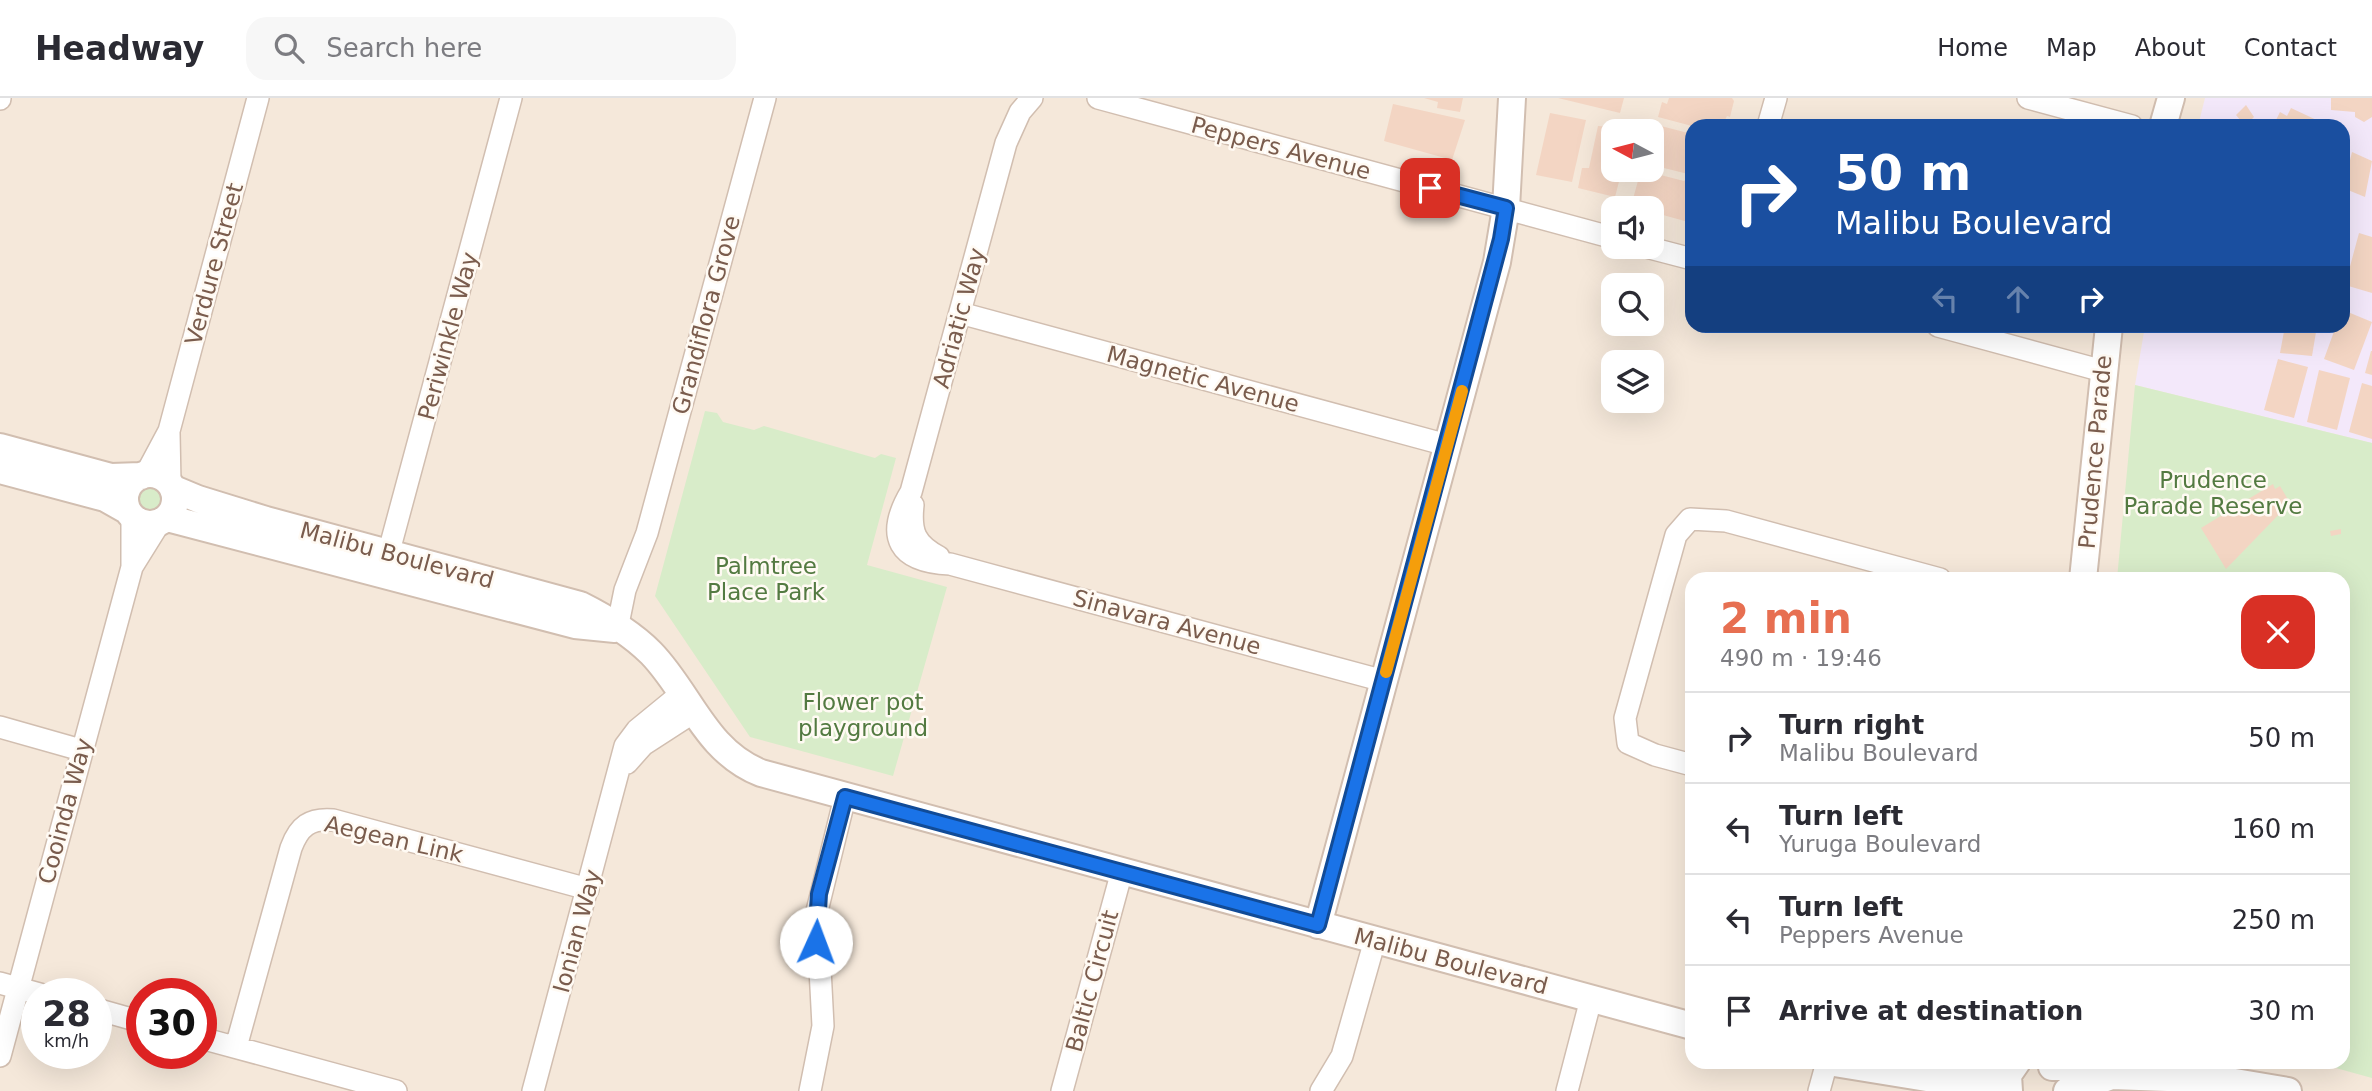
<!DOCTYPE html>
<html lang="en">
<head>
<meta charset="utf-8">
<style>
  body { margin:0; font-family:"DejaVu Sans",sans-serif; background:#f7f7f7; color:#2b2b33; height:100vh; display:flex; flex-direction:column; font-size:26px; white-space:nowrap }
  * { box-sizing:border-box; margin:0 }
  p { font-size:23px; color:#7c7c81 }
  .icon { flex:none; width:38px; height:38px; fill:none; stroke:currentColor; stroke-width:2; stroke-linecap:round; stroke-linejoin:round }
  .map { position:relative; flex:1; overflow:hidden }
  .panel { position:absolute; left:1685px; top:474px; width:665px; height:497px; display:flex; flex-direction:column; background:#fff; border-radius:21px; box-shadow:0 7px 28px #0002 }
  .panel>* { flex:none }
  .guide { position:absolute; left:1685px; top:21px; width:665px; height:214px; border-radius:21px; box-shadow:0 7px 28px #0002; background:#1a4fa0; color:#fff; overflow:hidden }
  .needle { width:46px; rotate:277deg }
  .fabs { position:absolute; left:1601px; top:21px; display:grid; gap:14px }
  .fabs a { display:grid; place-items:center; width:63px; height:63px; border-radius:14px; background:#fff; box-shadow:0 7px 28px #0002; font-size:35px }
  .speed { position:absolute; left:21px; top:880px; display:flex; gap:14px; font-size:35px; font-weight:700; text-align:center }
  .speed>* { display:grid; place-content:center; width:91px; height:91px; border-radius:50%; background:#fff; box-shadow:0 7px 28px #0002; line-height:1 }
  .speed small { font-size:18px; font-weight:400 }
  .speed .limit { border:10px solid #d22; background:#fff; color:#111 }
  .pin { position:absolute; display:grid; place-items:center; width:60px; height:60px; color:#fff; margin:-30px; border-radius:14px; box-shadow:0 4px 10px #0006 }
  .me { position:absolute; width:77px; margin:-38px; rotate:2deg; stroke-linejoin:round; filter:drop-shadow(0 0 5px #0008) }
  .turn { display:flex; align-items:center; gap:24px; height:147px; padding:0 35px; font-size:32px }
  .turn .icon { width:91px; height:91px; stroke-width:2.5 }
  .turn b { display:block; font-size:49px; line-height:60px }
  .lanes { display:flex; align-items:center; height:66px; padding:0 35px; background:#0003; justify-content:center; gap:35px; direction:ltr }
  .lanes .off { opacity:.35 }
  .round { display:grid; place-items:center; flex:none; width:74px; height:74px; border-radius:21px; background:#f7f7f7 }
  .summary { display:flex; align-items:center; justify-content:space-between; height:119px; padding:0 35px }
  h1 { font-size:42px; font-weight:600; line-height:52px; color:#e76f51 }
  ul { padding:0; list-style:none }
  li { display:flex; align-items:center; gap:21px; height:91px; padding:0 35px; border-top:2px solid #e1e1e2 }
  li div { flex:1 }
  li b { display:block; font-size:26px }
  li em { font-style:normal }
  header { display:flex; align-items:center; gap:42px; box-sizing:border-box; height:98px; padding:0 35px; background:#fff; border-bottom:2px solid #e1e1e2 }
  header strong { font-size:33px }
  nav { display:flex; gap:38px; margin-inline-start:auto; font-size:24px }
  .search { width:490px; height:63px; background:#f7f7f7; display:flex; align-items:center; gap:18px; box-sizing:border-box; padding:0 24px; border-radius:21px; color:#7c7c81; font-size:26px }
  .map>svg:first-child { display:block }
</style>
</head>
<body>
<header>
<strong>Headway</strong>
<div class="search"><svg class="icon" aria-label="search" viewBox="0 0 24 24"><circle cx="10" cy="10" r="6"/><path d="M15 15l6 6"/></svg>Search here</div>
<nav><a>Home</a><a>Map</a><a>About</a><a>Contact</a></nav>
</header>
<div class="map">
<svg width="2372" height="993" viewBox="0 0 2372 993">
  <rect width="100%" height="100%" fill="#fdf6ec"/>
  <!-- residential -->
  <path fill="#f5e8da" fill-rule="evenodd" d="M0,0H2372V993H0ZM1692,28H2343V228H1692ZM1614,33H1652V72H1614ZM1614,110H1652V149H1614ZM1614,187H1652V226H1614ZM1614,264H1652V303H1614ZM1692,481H2343V964H1692ZM37,896H96V956H37ZM142,896H201V956H142Z"/>
  <!-- education -->
  <path fill="#f3e8fa" d="M2205,0H2372V345L2135,287L2145,228H2343V28H2198Z"/>
  <!-- green -->
  <path fill="#d8ecc9" d="M2135,287L2372,345V980L2314,964H2343V481H2117Z
    M705,313L717,315L723,324L754,332L764,328L875,360L881,356L896,360L867,467L947,489L893,678L750,639L655,498Z
    M139 401a12 12 0 1 1 24 0a12 12 0 1 1-24 0Z"/>
  <!-- building -->
  <path fill="#f3d5c3" d="M1424,0H1463L1460,14L1437,10L1438,4Z
    M1558,0H1624L1620,15Z
    M1669,0H1732L1734,3L1730,19L1727,18L1722,28H1692L1658,19L1662,4L1667,6Z
    M2331,0H2372V19L2364,24L2355,19V14L2331,12Z
    M1393,6L1465,22L1452,62L1384,43Z
    M2246,7L2254,19L2245,28L2236,17Z
    M2291,10L2323,25L2322,28H2273L2280,14L2287,18Z
    M1550,15L1586,22L1572,84L1536,77Z
    M1598,28L1613,29L1609,37L1614,39V72H1622L1615,99L1578,90L1582,70H1589Z
    M1661,28L1692,36V125L1652,114V110L1631,108L1641,72L1684,83L1687,80L1688,76L1652,67Z
    M2352,54L2372,63L2365,99L2343,90Z
    M2343,129L2349,130L2344,147H2343Z
    M2359,135L2372,139V195L2345,187Z
    M2343,212L2372,224L2354,272L2324,261L2336,228H2343Z
    M2285,228H2317L2312,258L2280,255Z
    M2371,253H2372V277L2365,275Z
    M2278,261L2308,269L2294,320L2264,312Z
    M2319,272L2350,280L2337,332L2307,324Z
    M2362,285L2372,288V341L2349,334Z
    M2273,386L2275,391L2280,388L2290,405L2226,471L2201,430Z
    M2341,431V436L2331,438L2330,433Z"/>
  <g fill="none" stroke-linecap="round" stroke-linejoin="round">
    <defs>
      <path id="minor" d="M1032,0L1020,14L1006,45L911,394C884,439 899,464 950,466L1384,583
        M1098,0L1614,140
        M2028,0L2132,28
        M0,1V0
        M1768,28L1776,0
        M1646,149L1692,161
        M960,215L1447,347
        M1938,228L2103,273
        M169,335L170,385
        M146,376L169,333L258,0
        M913,407C910,434 915,446 939,459
        M385,468L511,0
        M132,469L160,424
        M617,531L625,492L647,435L765,0
        M0,629L81,652
        M627,665L643,647L694,614
        M1692,667L1655,657L1628,645L1625,620L1676,437L1690,421L1726,423L1940,481
        M0,885L40,896
        M96,911L142,924
        M201,940L396,993
        M236,949L291,750C299,728 310,720 333,722L588,791
        M0,958L132,469V418
        M533,993L625,648L637,632L681,596
        M810,993L823,928L817,813L845,699
        M1062,993L1122,773
        M1321,993L1342,958L1375,842
        M1567,993L1591,901
        M1819,993L1827,964"/>
      <path id="tertiary" d="M2163,28L2171,0
        M0,349L111,379L141,378
        M0,372L105,400L128,413
        M125 401a25 25 0 1 1 50 0a25 25 0 1 1-50 0Z
        M174,391L198,401L266,422L580,507C604,519 632,536 651,555C690,595 705,653 761,675L1692,928
        M167,420L575,527L615,531
        M2083,481L2109,228
        M1318,827L1497,164L1506,110L1512,0
        M1828,964L1952,984L1988,993
        M2052,969H2075L2112,978L2223,982L2288,993
        M1957,983L2016,964
        M2009,993L2008,977L2017,964
        M2067,993L2112,978"/>
    </defs>
    <!-- minor casing -->
    <use href="#minor" stroke="#d1beb0" stroke-width="24"/>
    <!-- tertiary casing -->
    <use href="#tertiary" stroke="#d1beb0" stroke-width="30"/>
    <!-- minor -->
    <use href="#minor" stroke="#fff" stroke-width="21"/>
    <!-- tertiary -->
    <use href="#tertiary" stroke="#fff" stroke-width="26"/>
  </g>
  <g fill="none" stroke-linecap="round" stroke-linejoin="round">
    <defs>
      <path id="route" d="M816,844L819,796L845,699L1318,827L1501,141L1506,110L1430,90"/>
    </defs>
    <!-- route casing -->
    <use href="#route" stroke="#114b97" stroke-width="18"/>
    <!-- route -->
    <use href="#route" stroke="#1a73e8" stroke-width="12"/>
    <!-- slow -->
    <path stroke="#f59e0b" stroke-width="12" d="M1386,574L1462,293"/>
  </g>
  <g text-anchor="middle" stroke-width="5" stroke-linejoin="round" paint-order="stroke">
    <!-- street labels -->
    <g font-size="23" fill="#7a5c4d" stroke="#fffaf3">
      <text transform="translate(1281 50) rotate(15)" y="8">Peppers Avenue</text>
      <text transform="translate(214 166) rotate(-75)" y="8">Verdure Street</text>
      <text transform="translate(706 217) rotate(-75)" y="8">Grandiflora Grove</text>
      <text transform="translate(959 220) rotate(-75)" y="8">Adriatic Way</text>
      <text transform="translate(448 238) rotate(-75)" y="8">Periwinkle Way</text>
      <text transform="translate(1203 281) rotate(15)" y="8">Magnetic Avenue</text>
      <text transform="translate(2095 354) rotate(-85)" y="8">Prudence Parade</text>
      <text transform="translate(397 457) rotate(15)" y="8">Malibu Boulevard</text>
      <text transform="translate(1167 524) rotate(15)" y="8">Sinavara Avenue</text>
      <text transform="translate(65 713) rotate(-75)" y="8">Cooinda Way</text>
      <text transform="translate(394 741) rotate(13)" y="8">Aegean Link</text>
      <text transform="translate(577 833) rotate(-75)" y="8">Ionian Way</text>
      <text transform="translate(1451 863) rotate(15)" y="8">Malibu Boulevard</text>
      <text transform="translate(1092 883) rotate(-75)" y="8">Baltic Circuit</text>
    </g>
    <!-- park labels -->
    <g font-size="23" fill="#537a41" stroke="#fffaf3">
      <text x="2213" y="390">Prudence<tspan x="2213" dy="26">Parade Reserve</tspan></text>
      <text x="766" y="476">Palmtree<tspan x="766" dy="26">Place Park</tspan></text>
      <text x="863" y="612">Flower pot<tspan x="863" dy="26">playground</tspan></text>
    </g>
  </g>
</svg>
<div class="fabs">
<a><svg class="needle" viewBox="-14 -14 28 28"><path d="M0-13l5 13h-10z" fill="#e53935"/><path d="M0 13l5-13h-10z" fill="#7c7c81"/></svg></a>
<a><svg class="icon" aria-label="sound" viewBox="0 0 24 24"><path d="M4 9h4l5-4v14l-5-4H4zM17 9q2 3 0 6"/></svg></a>
<a><svg class="icon" aria-label="search" viewBox="0 0 24 24"><circle cx="10" cy="10" r="6"/><path d="M15 15l6 6"/></svg></a>
<a><svg class="icon" aria-label="layers" viewBox="0 0 24 24"><path d="M12 4l9 5-9 5-9-5zM3 14l9 5 9-5"/></svg></a>
</div>
<div class="speed"><div>28<small>km/h</small></div><div class="limit">30</div></div>
<div class="pin" style="left:1430px;top:90px;background:#d93025"><svg class="icon" aria-label="arrive" viewBox="0 0 24 24"><path d="M6 21V4h12l-3 4 3 4H6"/></svg></div>
<svg class="me" style="left:816px;top:844px" viewBox="-20 -20 40 40"><circle r="19" fill="#fff"/><path d="M0-13L10 11 0 6-10 11z" fill="#1a73e8"/></svg>
<div class="guide">
<div class="turn"><svg class="icon" aria-label="right" viewBox="0 0 24 24"><path d="M7 20v-9h11M14 6l5 5-5 5"/></svg><div><b>50 m</b>Malibu Boulevard</div></div>
<div class="lanes"><svg class="icon off" aria-label="left" viewBox="0 0 24 24"><path d="M17 20v-9H6M10 6l-5 5 5 5"/></svg><svg class="icon off" aria-label="ahead" viewBox="0 0 24 24"><path d="M12 20V5M6 11l6-6 6 6"/></svg><svg class="icon" aria-label="right" viewBox="0 0 24 24"><path d="M7 20v-9h11M14 6l5 5-5 5"/></svg></div>
</div>
<section class="panel">
<div class="summary"><div><h1>2 min</h1><p>490 m · 19:46</p></div><a class="round" style="background:#d93025;color:#fff"><svg class="icon" aria-label="close" viewBox="0 0 24 24"><path d="M6 6l12 12M18 6L6 18"/></svg></a></div>
<ul>
<li><svg class="icon" aria-label="right" viewBox="0 0 24 24"><path d="M7 20v-9h11M14 6l5 5-5 5"/></svg><div><b>Turn right</b><p>Malibu Boulevard</p></div><em>50 m</em></li>
<li><svg class="icon" aria-label="left" viewBox="0 0 24 24"><path d="M17 20v-9H6M10 6l-5 5 5 5"/></svg><div><b>Turn left</b><p>Yuruga Boulevard</p></div><em>160 m</em></li>
<li><svg class="icon" aria-label="left" viewBox="0 0 24 24"><path d="M17 20v-9H6M10 6l-5 5 5 5"/></svg><div><b>Turn left</b><p>Peppers Avenue</p></div><em>250 m</em></li>
<li><svg class="icon" aria-label="arrive" viewBox="0 0 24 24"><path d="M6 21V4h12l-3 4 3 4H6"/></svg><div><b>Arrive at destination</b></div><em>30 m</em></li>
</ul>
</section>
</div>
</body>
</html>
